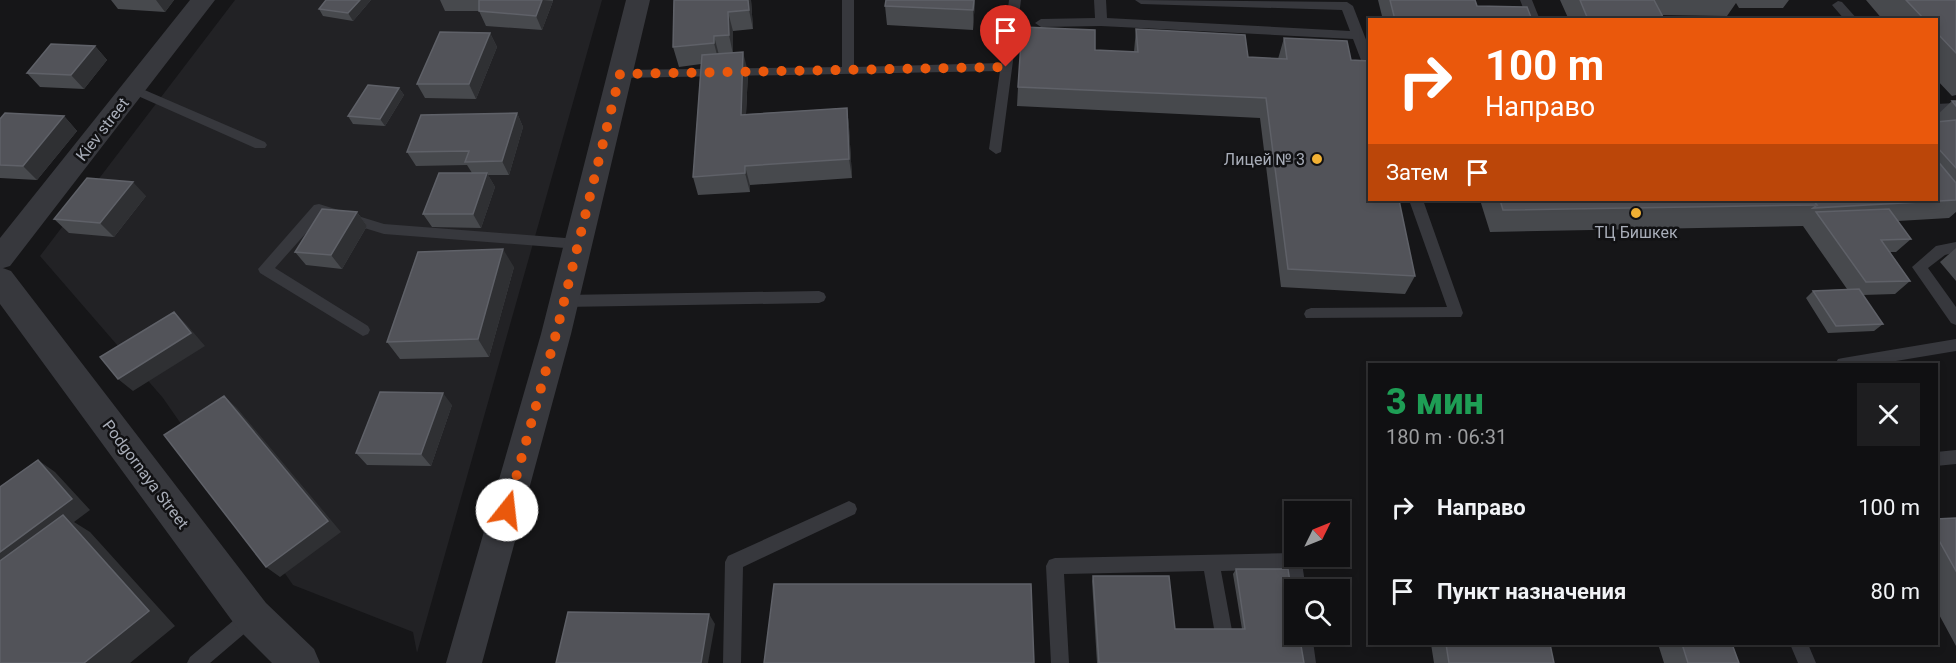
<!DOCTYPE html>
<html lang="ru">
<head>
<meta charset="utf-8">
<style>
  body { margin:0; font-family:Roboto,sans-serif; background:#1e1e20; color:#f1f3f6; height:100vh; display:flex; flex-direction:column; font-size:22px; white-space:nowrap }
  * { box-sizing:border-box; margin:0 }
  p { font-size:20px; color:#9c9d9f }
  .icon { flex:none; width:33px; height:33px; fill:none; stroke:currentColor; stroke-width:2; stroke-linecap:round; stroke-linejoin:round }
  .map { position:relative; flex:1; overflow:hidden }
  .side { position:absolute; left:1368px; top:363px; width:570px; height:282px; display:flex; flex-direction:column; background:#101012; border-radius:0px; box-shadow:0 3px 9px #0003,0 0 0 2px #303032 }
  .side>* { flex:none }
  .hud { position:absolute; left:1368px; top:18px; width:570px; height:183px; border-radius:0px; box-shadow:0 3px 9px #0003,0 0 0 2px #303032; background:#ea580c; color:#fff; overflow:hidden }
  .needle { width:39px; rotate:47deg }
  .buttons { position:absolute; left:1284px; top:501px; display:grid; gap:12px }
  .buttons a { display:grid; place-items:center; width:66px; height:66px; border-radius:0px; background:#101012; box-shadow:0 3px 9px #0003,0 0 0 2px #303032; font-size:30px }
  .pin { position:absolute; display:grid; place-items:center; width:51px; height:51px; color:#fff; margin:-62px -26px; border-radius:50% 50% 50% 0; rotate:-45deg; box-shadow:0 0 6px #0007 }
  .pin .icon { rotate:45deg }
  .me { position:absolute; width:66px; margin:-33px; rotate:16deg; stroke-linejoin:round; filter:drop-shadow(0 0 4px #0008) }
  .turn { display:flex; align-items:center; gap:21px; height:126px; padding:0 18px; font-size:27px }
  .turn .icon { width:78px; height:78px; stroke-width:2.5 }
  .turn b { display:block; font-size:42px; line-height:51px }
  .then { display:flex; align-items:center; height:57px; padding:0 18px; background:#0003; gap:12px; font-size:22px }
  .round { display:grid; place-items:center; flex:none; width:63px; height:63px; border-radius:0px; background:#1e1e20 }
  .overview { display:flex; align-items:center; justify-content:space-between; height:102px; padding:0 18px }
  h1 { font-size:36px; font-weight:800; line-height:45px; color:#1e9e55 }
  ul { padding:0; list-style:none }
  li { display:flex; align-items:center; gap:18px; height:84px; padding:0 18px }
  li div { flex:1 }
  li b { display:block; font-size:22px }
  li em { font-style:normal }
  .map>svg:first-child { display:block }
</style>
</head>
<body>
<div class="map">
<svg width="1956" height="663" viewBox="0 0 1956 663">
  <rect width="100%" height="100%" fill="#161618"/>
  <!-- built -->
  <path fill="#222225" d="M235,0H602L417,653L413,632L293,585L163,398L40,256Z"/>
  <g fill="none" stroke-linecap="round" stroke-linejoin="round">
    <!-- service -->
    <path fill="#37383d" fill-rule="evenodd" d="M842,0H854V67L1001,63L1009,0H1021L1001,152L996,154L989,149L1000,71L620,78L614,74L620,70L842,67Z
      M1094,0H1106L1107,18L1350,31L1342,10L1141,4L1135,0L1347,2L1353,6L1370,50V72L1364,68L1353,39L1101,26L1041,27L1035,23L1041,19L1095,18Z
      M1520,0H1532L1540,20H1528Z
      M1838,1L1842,2L1858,20H1845L1832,5Z
      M133,85L265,142L267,145L265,148H255L129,92L127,89Z
      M1956,103V111L1936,113V104Z
      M1409,200H1423L1463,313L1461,317L1306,318L1304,314L1306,310L1311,308L1447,307Z
      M319,204L384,224L578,239L585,244L578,249L384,234L322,215L275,268L368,326L370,330L368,334L363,336L260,273L258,269L314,205Z
      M1956,242V252L1945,255L1928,268L1956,307V325L1951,323L1912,267L1936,246Z
      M819,291L824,293L826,297L824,301L819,303L563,307L558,305L556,301L558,297L563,295Z
      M1956,339V351L1878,364H1835L1838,359L1843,358Z
      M1956,450V464L1936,466V452Z
      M849,501L855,504L857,509L855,514L743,567L741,663H723L725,562L728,556Z
      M1294,553V556H1301L1306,590H1294V597L1291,596L1286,569L1221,571L1238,663H1220L1204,571L1064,574L1069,663H1051L1046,566L1049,560L1055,558Z
      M252,607L258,610L261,616L258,622L210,663H187L190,657L246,610Z
      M1294,633L1312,634L1316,663H1298Z
      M1790,644H1808L1816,663H1798Z"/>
    <!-- minor -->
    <path fill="#37383d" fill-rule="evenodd" d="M190,0H215L10,266L0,269V238Z
      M626,0H650L571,334L482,663H446L541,334Z"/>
    <!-- tertiary -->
    <path fill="#37383d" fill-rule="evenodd" d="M0,267L11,271L266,603L314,649L320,663H272L238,629L0,304Z"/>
  </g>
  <!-- wall -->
  <path fill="#47494d" d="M111,0H174L165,12L118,9Z
    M371,0L353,21L323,16L319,9Z
    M440,0H553V1L542,30L486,26L479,11H445Z
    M674,0H751L753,29L733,31V53L748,72L746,114L847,108L849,127L852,178L750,185V192L698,195L693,177L701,64L679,67L673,47Z
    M975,0L973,30L887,25L885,6Z
    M1378,0H1475L1477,6L1532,20H1383Z
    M1560,0H1789L1783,8H1739L1736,3L1727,16L1662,15L1664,19L1663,20H1569Z
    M1866,0H1956V95L1952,96L1936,79V20H1883Z
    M1136,29L1248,57L1278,59L1284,38L1351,60L1415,276L1405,294L1281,287L1260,118L1017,106L1018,87L1095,50L1134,52Z
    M490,33L497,47L476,99L425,98L417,84Z
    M95,46L107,60L84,89L40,87L27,73Z
    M399,88L404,95L385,126L353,124L348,116Z
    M1952,101H1956V212L1949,218L1898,221L1911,239L1896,252H1890L1910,281L1895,294L1863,295L1883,324L1874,331L1828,333L1806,298L1813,291L1847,289L1803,226L1490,232L1480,200H1936V116Z
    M517,113L523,127L509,175H488L495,187L481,228L432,227L423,214L472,173L467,165L416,166L407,152Z
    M64,116L77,131L37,180L0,178V119Z
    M146,196L114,237L69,233L54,219Z
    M357,212L367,226L342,269L306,265L295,252Z
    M1956,248V281L1940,262Z
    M514,267L489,357L400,359L387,342Z
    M452,405L431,466L367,465L356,453Z
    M1956,518V646L1936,609V519Z
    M1236,569L1304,663H1097L1092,581L1093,576L1175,629H1242L1233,574Z
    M1431,644H1550L1554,663H1434Z
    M1658,644H1732L1739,663H1664Z"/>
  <!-- shaded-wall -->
  <path fill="#2f3033" d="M156,0H174L165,12Z
    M360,0H371L353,21L348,13Z
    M542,0L553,1L542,30L536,16Z
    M748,0H751L753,29L749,10Z
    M974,0H975L973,30V10Z
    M728,12L733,31V54L729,35Z
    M490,33L497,47L476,99L469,84Z
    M714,36L719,55V63L714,43Z
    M95,46L107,60L84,89L71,75Z
    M743,52L748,72L745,134L741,115Z
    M399,88L404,95L385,126L380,119Z
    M847,108L849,127L852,178L849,159Z
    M517,113L523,127L509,175L502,161Z
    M64,116L77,131L37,180L23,166Z
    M745,166L750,185V192L745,173Z
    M487,173L495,187L481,228L473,214Z
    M133,182L146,196L114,237L100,223Z
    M357,212L367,226L342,269L331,255Z
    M503,249L514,267L489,357L478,339Z
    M174,312L187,325L205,346L133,391L118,379Z
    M443,393L452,405L431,466L421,454Z
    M224,396L237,408L341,532L280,577L266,567Z
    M38,460L55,472L90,510L74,522L90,532L175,626L130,663H84L0,576V552Z
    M709,614L715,624L708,663H701Z"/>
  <!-- building -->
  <path fill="#525359" stroke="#5f6168" stroke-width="1.5" d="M326,0H360L348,13L319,9Z
    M479,0H542L536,16L479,11Z
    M674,0H748L749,10L728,12L729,35L714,36V43L673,47Z
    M886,0H974L973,10L885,6Z
    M1390,0H1475L1477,6L1527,7L1532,20H1395Z
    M1580,0H1654L1664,19L1587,17Z
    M1906,0H1956V53L1936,32V20H1925Z
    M1818,17L1820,20H1745Z
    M1022,27L1095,30V50L1138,52L1136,29L1245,35L1248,57L1287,59L1284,38L1347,41L1351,60L1369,61L1370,63V200H1399L1415,276L1288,269L1266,98L1018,87Z
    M440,32L490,33L469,84H417Z
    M51,44L95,46L71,75L27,73Z
    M743,52L741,115L847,108L849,159L745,166V173L693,177L702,55Z
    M368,85L399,88L380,119L348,116Z
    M1952,101H1956V106Z
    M5,113L64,116L23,166L0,165V119Z
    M517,113L502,161L465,162L469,151L407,152L421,115Z
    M1956,120V168L1936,146V122Z
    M1936,159L1956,183V200L1813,208L1817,205L1813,200H1936Z
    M439,173H487L473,214H423Z
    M87,178L133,182L100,223L54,219Z
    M1500,200H1813L1817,205L1503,210Z
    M322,209L357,212L331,255L295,252Z
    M1889,209L1911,239L1881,240L1910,281L1866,282L1816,212Z
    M503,249L478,339L387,342L418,252Z
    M1859,289L1883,324L1836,326L1813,291Z
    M174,312L191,333L118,379L100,357Z
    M380,392L443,393L421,454L356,453Z
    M224,396L328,521L266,567L164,435Z
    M38,460L72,499L0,552V487Z
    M63,515L149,611L84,663H0V561Z
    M1956,518V571L1936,535V519Z
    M1236,569H1288L1294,608V634H1299L1304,663H1099L1093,576H1169L1175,629H1245Z
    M774,584H1031L1034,663H764Z
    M568,612L709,614L701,663H556Z
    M1446,644H1550L1554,663H1449Z
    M1682,644H1732L1739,663H1688Z"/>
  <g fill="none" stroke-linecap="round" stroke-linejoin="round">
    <!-- route -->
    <path stroke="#ea580c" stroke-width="10" stroke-dasharray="0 18" d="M507,510L556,334L620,74L1006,67"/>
  </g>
  <!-- markers -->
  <g fill="#f2b134" stroke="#111113" stroke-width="2">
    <circle cx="1317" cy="159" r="6"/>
    <circle cx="1636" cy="213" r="6"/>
  </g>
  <g text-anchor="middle" stroke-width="5" stroke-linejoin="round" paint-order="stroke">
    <!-- street labels -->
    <g font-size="16" fill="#a8adb8" stroke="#111113">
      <text transform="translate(102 129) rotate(-52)" y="6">Kiev street</text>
      <text transform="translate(146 474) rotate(53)" y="6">Podgornaya Street</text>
    </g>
    <!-- poi labels -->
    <g font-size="16" fill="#a8adb8" stroke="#111113" text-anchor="end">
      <text x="1305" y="165">Лицей № 3</text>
      <text x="1636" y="238" text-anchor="middle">ТЦ Бишкек</text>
    </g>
  </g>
</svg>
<div class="buttons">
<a><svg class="needle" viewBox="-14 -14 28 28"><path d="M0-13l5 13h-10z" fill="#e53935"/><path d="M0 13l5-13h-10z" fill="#9c9d9f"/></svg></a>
<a><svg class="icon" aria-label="search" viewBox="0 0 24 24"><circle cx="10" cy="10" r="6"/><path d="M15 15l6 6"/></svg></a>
</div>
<div class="pin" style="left:1006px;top:67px;background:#d93025"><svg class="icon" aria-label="arrive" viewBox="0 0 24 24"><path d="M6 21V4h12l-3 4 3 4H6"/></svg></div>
<svg class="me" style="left:507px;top:510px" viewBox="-20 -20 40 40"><circle r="19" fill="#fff"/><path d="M0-13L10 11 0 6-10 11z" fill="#ea580c"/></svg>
<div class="hud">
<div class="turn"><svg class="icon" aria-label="right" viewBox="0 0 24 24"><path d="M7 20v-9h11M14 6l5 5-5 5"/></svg><div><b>100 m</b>Направо</div></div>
<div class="then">Затем<svg class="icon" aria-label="arrive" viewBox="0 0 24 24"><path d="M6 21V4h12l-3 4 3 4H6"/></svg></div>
</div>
<section class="side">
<div class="overview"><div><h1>3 мин</h1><p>180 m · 06:31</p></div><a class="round"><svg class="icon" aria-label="close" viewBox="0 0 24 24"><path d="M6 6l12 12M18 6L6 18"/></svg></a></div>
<ul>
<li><svg class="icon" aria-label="right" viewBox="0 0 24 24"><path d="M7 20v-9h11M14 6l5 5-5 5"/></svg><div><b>Направо</b></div><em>100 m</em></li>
<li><svg class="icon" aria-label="arrive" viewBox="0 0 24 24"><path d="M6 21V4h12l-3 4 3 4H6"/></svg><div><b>Пункт назначения</b></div><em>80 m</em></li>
</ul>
</section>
</div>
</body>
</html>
